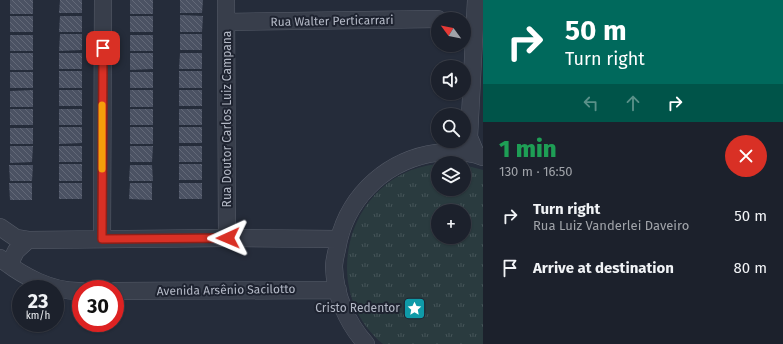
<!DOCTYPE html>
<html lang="en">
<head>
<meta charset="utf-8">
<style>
  body { margin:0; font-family:"Fira Sans",sans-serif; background:#292e38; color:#f1f3f6; height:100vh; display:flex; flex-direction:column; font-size:15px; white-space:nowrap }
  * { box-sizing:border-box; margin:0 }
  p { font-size:13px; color:#a0a3a9 }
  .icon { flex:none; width:22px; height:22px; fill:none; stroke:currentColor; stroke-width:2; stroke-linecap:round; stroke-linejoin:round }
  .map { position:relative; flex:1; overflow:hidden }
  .drawer { display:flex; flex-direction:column; background:#1c212c; width:300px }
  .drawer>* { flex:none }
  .top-card { background:#00695c; color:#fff; overflow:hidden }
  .needle { width:26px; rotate:302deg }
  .buttons { position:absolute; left:431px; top:12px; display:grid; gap:8px }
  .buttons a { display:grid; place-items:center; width:40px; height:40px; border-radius:50%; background:#1c212c; box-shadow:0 1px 3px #0004,0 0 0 1px #3a3e48; font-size:20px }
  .speed { position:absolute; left:12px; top:280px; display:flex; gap:8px; font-size:20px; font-weight:700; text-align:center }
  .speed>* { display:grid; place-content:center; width:52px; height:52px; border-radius:50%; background:#1c212c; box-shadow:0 1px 3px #0004,0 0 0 1px #3a3e48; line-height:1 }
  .speed small { font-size:10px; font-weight:400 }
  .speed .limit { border:6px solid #d22; background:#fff; color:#111 }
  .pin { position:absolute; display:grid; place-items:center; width:34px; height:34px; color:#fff; margin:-17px; border-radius:8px; box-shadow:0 2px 6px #0006 }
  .me { position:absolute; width:44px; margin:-22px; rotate:269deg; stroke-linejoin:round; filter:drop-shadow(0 0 3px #0008) }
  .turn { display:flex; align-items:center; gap:14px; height:84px; padding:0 16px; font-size:18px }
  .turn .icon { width:52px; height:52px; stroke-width:2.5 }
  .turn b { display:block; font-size:28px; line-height:34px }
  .lanes { display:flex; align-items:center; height:38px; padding:0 16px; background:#0003; justify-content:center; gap:20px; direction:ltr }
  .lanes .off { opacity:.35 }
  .round { display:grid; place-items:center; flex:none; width:42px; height:42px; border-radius:21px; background:#292e38 }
  .headline { display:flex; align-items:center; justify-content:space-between; height:68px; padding:0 16px }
  h1 { font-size:24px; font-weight:800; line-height:30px; color:#1e9e55 }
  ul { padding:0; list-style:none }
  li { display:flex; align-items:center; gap:12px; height:52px; padding:0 16px }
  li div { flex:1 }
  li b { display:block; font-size:15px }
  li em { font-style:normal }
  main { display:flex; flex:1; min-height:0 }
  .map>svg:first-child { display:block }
</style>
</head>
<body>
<main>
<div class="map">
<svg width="483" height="344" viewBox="0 0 483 344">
  <defs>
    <pattern id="grass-tufts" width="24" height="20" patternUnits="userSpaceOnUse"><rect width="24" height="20" fill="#2a3b3f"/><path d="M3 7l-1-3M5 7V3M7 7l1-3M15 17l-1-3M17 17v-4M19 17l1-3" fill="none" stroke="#465559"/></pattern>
    <pattern id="building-back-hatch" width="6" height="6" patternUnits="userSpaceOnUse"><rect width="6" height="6" fill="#4b5263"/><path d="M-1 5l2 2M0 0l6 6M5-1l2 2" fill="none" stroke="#636978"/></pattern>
  </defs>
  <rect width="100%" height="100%" fill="#252c3a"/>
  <!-- grass -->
  <path fill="url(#grass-tufts)" fill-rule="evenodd" d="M438,164V189H464V165L483,170V344H383C315,288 349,172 438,164ZM438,211H464V237H438Z"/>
  <!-- building -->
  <path fill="url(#building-back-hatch)" d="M10,0H33V14H10Z
    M60,0H82V13H59Z
    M130,0H153V14H130Z
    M180,0H203L202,13H180Z
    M180,15L203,16L202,32H180Z
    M10,16H33V32H10Z
    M60,16H82V32H59Z
    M130,16H153V32H130Z
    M60,34H82V50L59,51Z
    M180,34H202V50H180Z
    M10,35H33V51H10Z
    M130,35H153V51H130Z
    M10,53H33V70H10Z
    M59,53H82V69H59Z
    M130,53H153V69L130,70Z
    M180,53H202V69H179Z
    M59,71H82V88H59Z
    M179,71H202V88H179Z
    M10,72H33V88H10Z
    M130,72H153V88H130Z
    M33,90V107H10V91Z
    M59,90H82V106H59Z
    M130,90H153V107H130Z
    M179,90H202V106H179Z
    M10,109H33V125H10Z
    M59,109H82V125H59Z
    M130,109H153V125H130Z
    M179,109H202V125H179Z
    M59,127H82V143L59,144Z
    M130,127H153V144H130Z
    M179,127H202V143H179Z
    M10,128H33V144H10Z
    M10,146H33L32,162L10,163Z
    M59,146H82V162H59Z
    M130,146H153L152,162H130Z
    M179,146H202V162H179Z
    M59,164H82V181H59Z
    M179,164H202V180H179Z
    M9,165H33L32,181H10Z
    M130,165H152L153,181H129Z
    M9,183H32V200H10Z
    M59,183H82V199H59Z
    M130,183H152V200L129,199Z
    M179,183H202V199H179Z"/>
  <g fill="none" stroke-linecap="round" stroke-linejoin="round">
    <defs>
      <path id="minor" d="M226,0L227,238
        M476,0L469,137L476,154
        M226,22L438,19
        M0,227L16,238L28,240L227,238L338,239
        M102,239L103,0
        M0,258C22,276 52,292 81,291
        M9,265L16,251L28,240
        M115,291L338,290
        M366,344C347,323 335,295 334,267C334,261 336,254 337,249C345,201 381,164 429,154C446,151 467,151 483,157"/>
    </defs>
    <!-- minor casing -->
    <use href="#minor" stroke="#565c69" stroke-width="18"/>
    <!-- minor -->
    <use href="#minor" stroke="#383e4b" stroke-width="17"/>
  </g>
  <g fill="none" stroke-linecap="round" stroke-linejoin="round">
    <defs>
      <path id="route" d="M103,48L102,239L228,238"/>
    </defs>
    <!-- route casing -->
    <use href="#route" stroke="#8d1f18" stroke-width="10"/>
    <!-- route -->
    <use href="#route" stroke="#d93025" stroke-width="7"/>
    <!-- slow -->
    <path stroke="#f59e0b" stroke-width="7" d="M102,169V105"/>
  </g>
  <!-- icons -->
  <defs>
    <symbol id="sight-square" viewBox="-11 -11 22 22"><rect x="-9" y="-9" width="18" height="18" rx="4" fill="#0f9aa8" stroke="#1e2330"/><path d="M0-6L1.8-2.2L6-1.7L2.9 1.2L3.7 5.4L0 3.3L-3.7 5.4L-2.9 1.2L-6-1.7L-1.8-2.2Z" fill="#fff"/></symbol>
  </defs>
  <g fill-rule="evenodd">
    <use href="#sight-square" x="402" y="296" width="25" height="25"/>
  </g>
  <g text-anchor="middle" stroke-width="4" stroke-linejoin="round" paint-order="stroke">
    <!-- street labels -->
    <g font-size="12" fill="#b4b9c6" stroke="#1e2330">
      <text transform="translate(332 21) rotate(-1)" y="4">Rua Walter Perticarrari</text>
      <text transform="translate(227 119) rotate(-90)" y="4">Rua Doutor Carlos Luiz Campana</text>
      <text transform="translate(226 290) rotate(-1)" y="4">Avenida Arsênio Sacilotto</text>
    </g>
    <!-- poi labels -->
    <g font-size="12" fill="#b4b9c6" stroke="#1e2330" text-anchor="end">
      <text x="400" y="312">Cristo Redentor</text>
    </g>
  </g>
</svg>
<div class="buttons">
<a><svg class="needle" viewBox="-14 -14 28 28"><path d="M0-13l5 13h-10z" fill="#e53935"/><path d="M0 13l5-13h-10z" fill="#a0a3a9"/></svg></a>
<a><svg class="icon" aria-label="sound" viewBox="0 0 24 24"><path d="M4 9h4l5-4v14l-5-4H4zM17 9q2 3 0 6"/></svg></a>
<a><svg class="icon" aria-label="search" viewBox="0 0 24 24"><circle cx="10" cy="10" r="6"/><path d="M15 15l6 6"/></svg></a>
<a><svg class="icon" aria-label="layers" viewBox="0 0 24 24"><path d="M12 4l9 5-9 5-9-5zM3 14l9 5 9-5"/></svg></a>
<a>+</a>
</div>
<div class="speed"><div>23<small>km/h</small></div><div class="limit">30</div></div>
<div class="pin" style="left:103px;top:48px;background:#d93025"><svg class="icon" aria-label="arrive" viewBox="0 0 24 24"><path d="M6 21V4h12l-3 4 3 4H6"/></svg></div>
<svg class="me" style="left:228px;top:238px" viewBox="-20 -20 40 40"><path d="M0-17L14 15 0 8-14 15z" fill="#d93025" stroke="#fff" stroke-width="4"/></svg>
</div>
<section class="drawer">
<div class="top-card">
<div class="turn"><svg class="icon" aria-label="right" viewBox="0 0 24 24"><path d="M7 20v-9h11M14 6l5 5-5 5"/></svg><div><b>50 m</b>Turn right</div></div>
<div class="lanes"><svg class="icon off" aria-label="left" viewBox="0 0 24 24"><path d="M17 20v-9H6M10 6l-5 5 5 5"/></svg><svg class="icon off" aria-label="ahead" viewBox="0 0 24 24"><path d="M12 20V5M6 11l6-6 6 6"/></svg><svg class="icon" aria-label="right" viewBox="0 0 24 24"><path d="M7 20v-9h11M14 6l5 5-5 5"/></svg></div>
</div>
<div class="headline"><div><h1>1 min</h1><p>130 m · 16:50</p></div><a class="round" style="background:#d93025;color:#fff"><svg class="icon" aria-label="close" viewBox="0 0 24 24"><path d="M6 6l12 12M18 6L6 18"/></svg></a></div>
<ul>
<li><svg class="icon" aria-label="right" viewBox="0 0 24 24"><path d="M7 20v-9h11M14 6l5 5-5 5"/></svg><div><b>Turn right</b><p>Rua Luiz Vanderlei Daveiro</p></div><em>50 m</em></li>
<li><svg class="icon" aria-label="arrive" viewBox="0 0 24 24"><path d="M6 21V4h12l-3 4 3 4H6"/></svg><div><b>Arrive at destination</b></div><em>80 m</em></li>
</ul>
</section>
</main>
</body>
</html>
